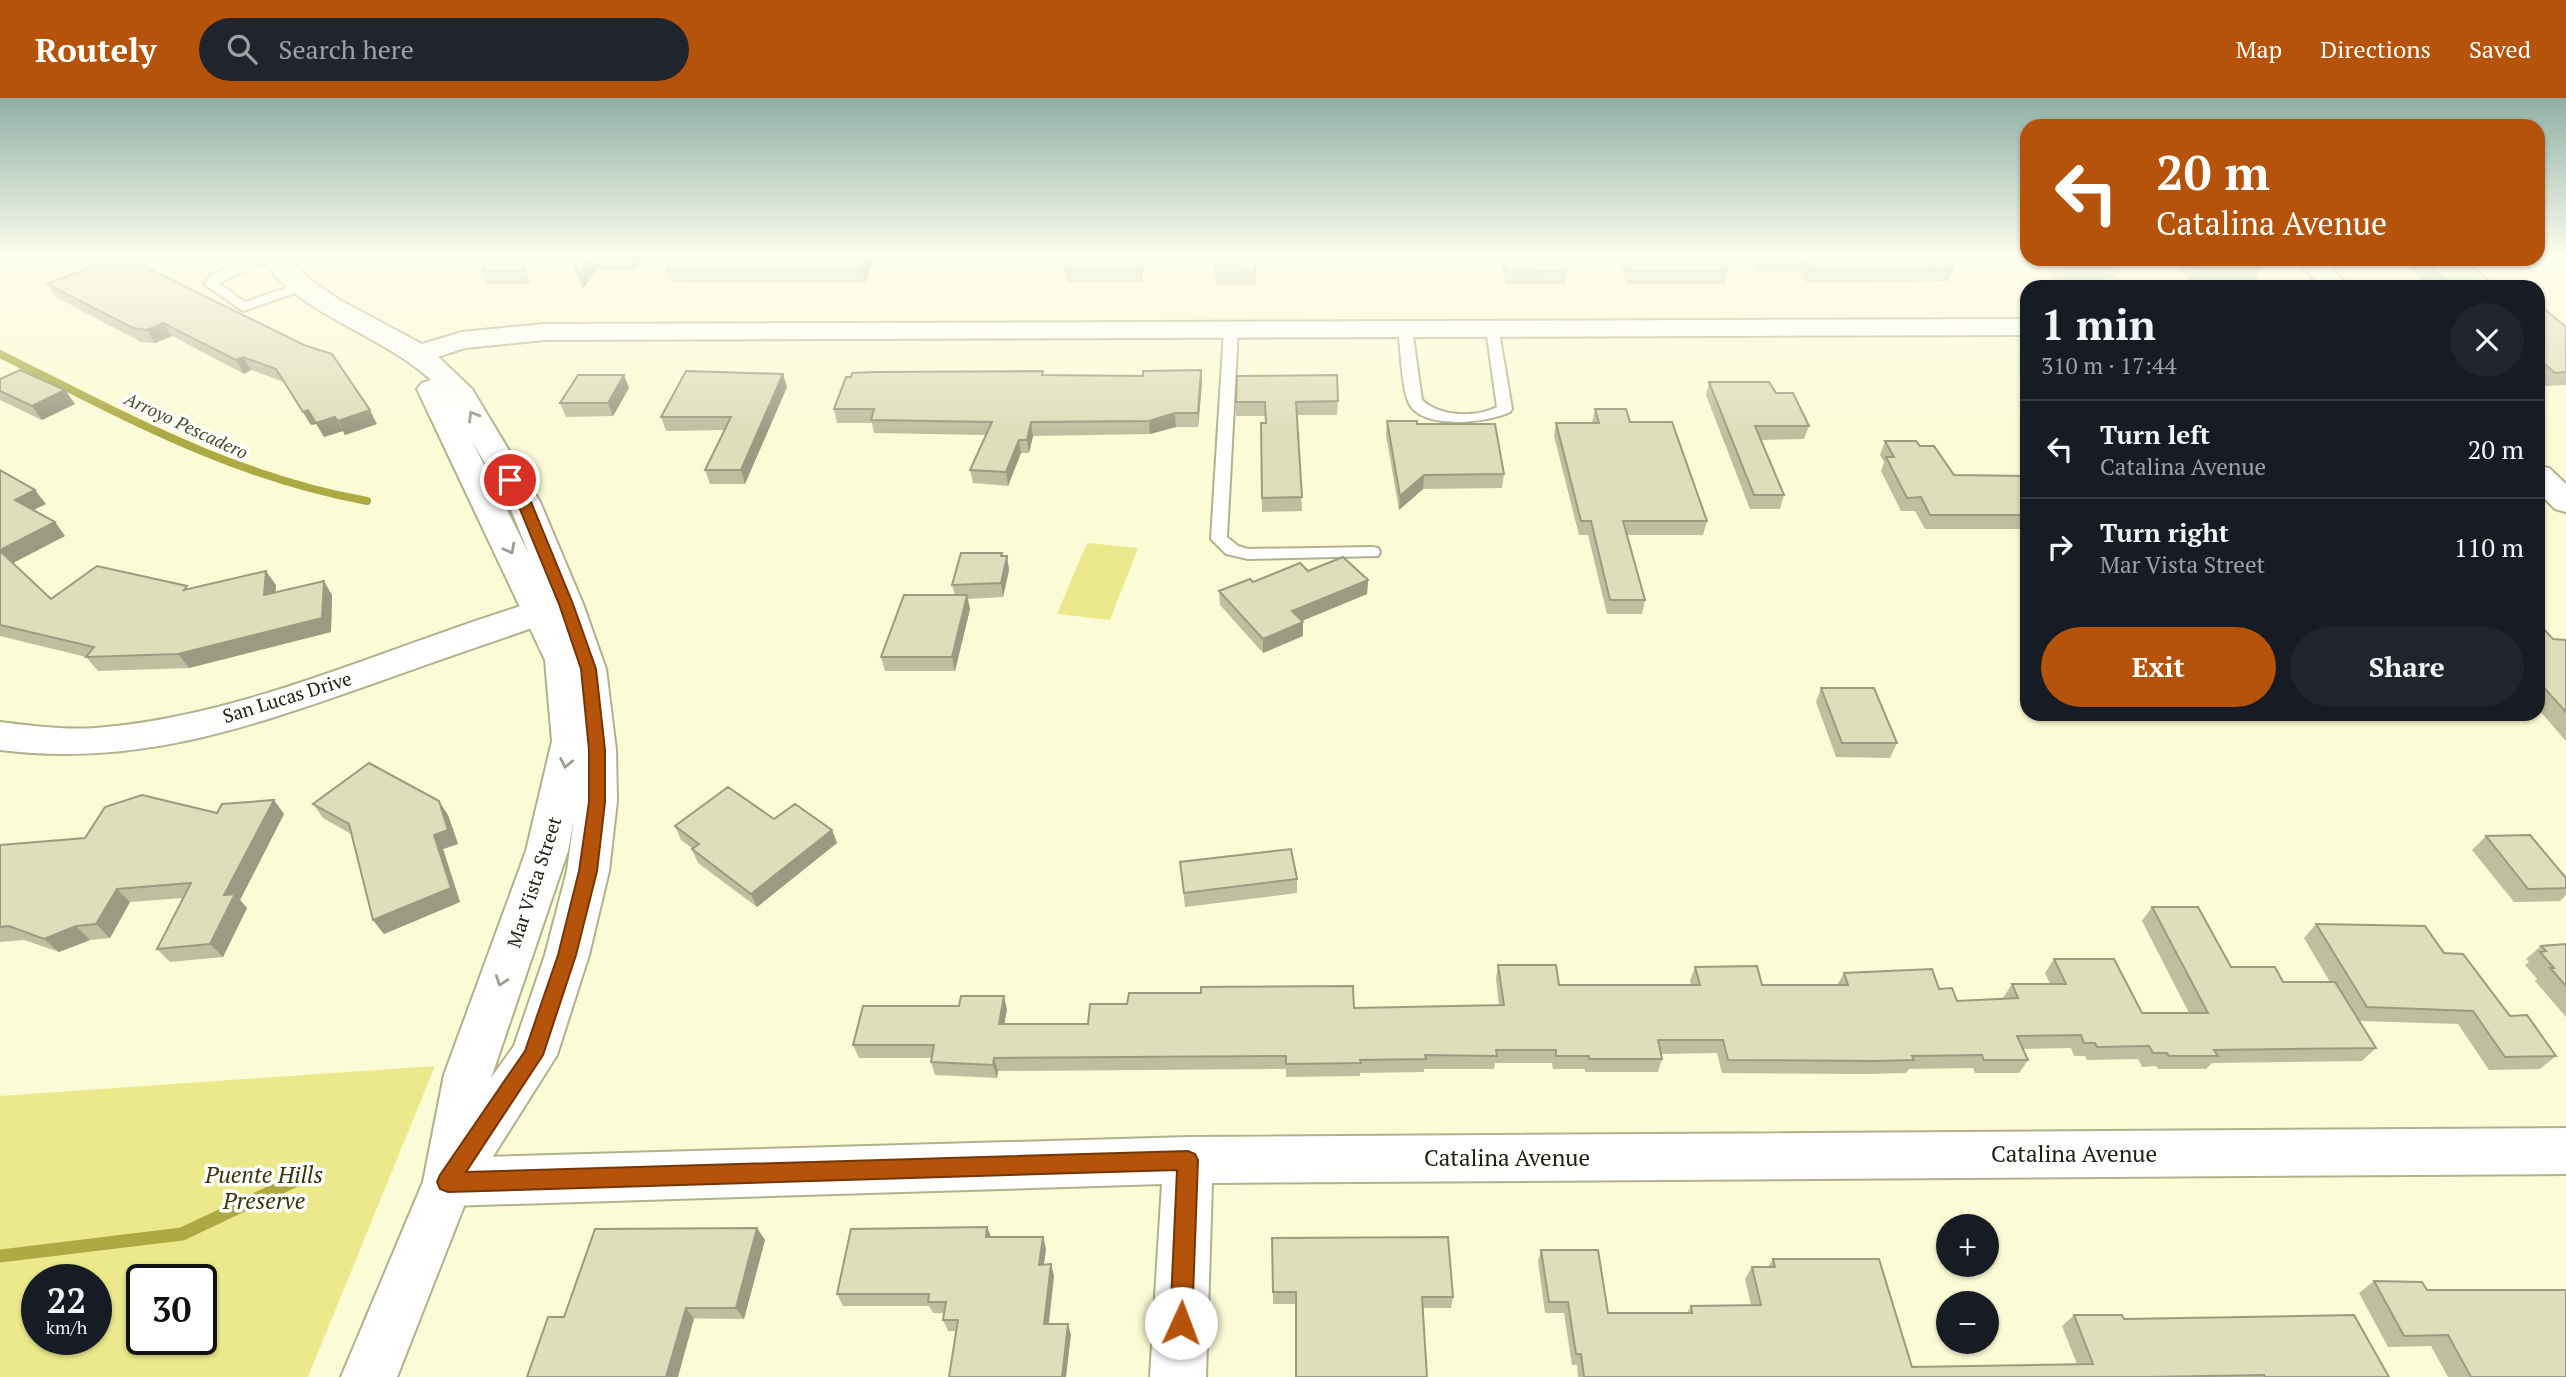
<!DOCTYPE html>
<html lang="en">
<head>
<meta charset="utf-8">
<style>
  body { margin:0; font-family:"PT Serif",serif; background:#20242c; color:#f1f3f6; height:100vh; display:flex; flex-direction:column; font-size:26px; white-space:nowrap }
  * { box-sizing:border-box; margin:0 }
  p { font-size:23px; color:#9ea1a6 }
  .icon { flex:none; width:38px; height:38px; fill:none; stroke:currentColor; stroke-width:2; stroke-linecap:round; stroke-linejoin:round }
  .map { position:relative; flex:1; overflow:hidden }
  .side { position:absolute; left:2020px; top:182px; width:525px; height:441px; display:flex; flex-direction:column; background:#171b24; border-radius:21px; box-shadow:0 2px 5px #0004 }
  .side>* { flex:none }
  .top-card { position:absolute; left:2020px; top:21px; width:525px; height:147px; border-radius:21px; box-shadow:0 2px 5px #0004; background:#b45309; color:#fff; overflow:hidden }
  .controls { position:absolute; left:1936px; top:1116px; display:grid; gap:14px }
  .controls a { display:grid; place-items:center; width:63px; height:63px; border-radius:50%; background:#171b24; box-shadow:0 2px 5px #0004; font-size:35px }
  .speed { position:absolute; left:21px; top:1166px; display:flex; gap:14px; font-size:35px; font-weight:700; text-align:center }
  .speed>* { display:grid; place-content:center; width:91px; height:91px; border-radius:50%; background:#171b24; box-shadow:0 2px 5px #0004; line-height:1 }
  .speed small { font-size:18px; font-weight:400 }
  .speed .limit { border:4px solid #111; border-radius:10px; background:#fff; color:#111 }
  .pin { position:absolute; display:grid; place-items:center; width:60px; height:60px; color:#fff; margin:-30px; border:4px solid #fff; border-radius:50%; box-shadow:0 2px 7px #0007 }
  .me { position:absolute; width:77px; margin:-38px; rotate:2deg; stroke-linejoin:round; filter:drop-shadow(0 0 5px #0008) }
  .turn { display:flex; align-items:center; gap:24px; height:147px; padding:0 21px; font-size:32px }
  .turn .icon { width:91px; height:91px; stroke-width:2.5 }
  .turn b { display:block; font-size:49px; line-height:60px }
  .round { display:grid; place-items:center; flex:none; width:74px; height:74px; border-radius:37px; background:#20242c }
  .overview { display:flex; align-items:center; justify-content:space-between; height:119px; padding:0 21px }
  h1 { font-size:42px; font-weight:600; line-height:52px }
  .button { display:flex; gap:14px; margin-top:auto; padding:14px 21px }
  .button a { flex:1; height:80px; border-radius:42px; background:#b45309; color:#fff; font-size:28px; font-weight:600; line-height:80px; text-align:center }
  .button a+a { background:#20242c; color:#f1f3f6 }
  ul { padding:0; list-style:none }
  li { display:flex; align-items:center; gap:21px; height:98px; padding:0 21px; border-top:2px solid #363941 }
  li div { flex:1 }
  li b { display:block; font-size:26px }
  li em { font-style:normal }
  header { display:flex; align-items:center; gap:42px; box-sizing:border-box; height:98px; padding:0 35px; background:#b45309; color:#fff }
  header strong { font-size:33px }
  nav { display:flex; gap:38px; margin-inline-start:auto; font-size:24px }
  .search { width:490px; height:63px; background:#20242c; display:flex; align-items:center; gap:18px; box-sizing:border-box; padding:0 24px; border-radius:38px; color:#9ea1a6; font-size:26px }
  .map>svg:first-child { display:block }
</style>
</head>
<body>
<header>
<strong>Routely</strong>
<div class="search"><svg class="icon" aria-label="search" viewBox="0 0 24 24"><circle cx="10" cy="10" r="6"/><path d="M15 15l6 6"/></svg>Search here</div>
<nav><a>Map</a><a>Directions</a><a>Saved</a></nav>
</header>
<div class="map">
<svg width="2566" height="1279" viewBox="0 0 2566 1279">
  <rect width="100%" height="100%" fill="#fbfbd6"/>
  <!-- green -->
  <path fill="#ebe98c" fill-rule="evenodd" d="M1087,445L1138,450L1110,522L1057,516Z
    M435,968L308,1279H0V998ZM37,1181H96V1241H37ZM142,1181H201V1241H142Z"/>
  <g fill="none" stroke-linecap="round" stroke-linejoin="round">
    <!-- stream-far1 -->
    <path stroke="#adaa44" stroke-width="8" d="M0,256C123,317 230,378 367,403"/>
    <!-- stream -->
    <path stroke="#adaa44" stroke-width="13" d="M0,1158L182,1136L309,1076"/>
    <defs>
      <path id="lane" d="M262,157L278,158L219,185L245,204L302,184L307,185V191L243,213L204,186L211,177Z
        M1405,227L1412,231L1422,302C1440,319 1476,320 1497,309L1486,231L1498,228L1512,311L1510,314C1488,325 1419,333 1408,303C1401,285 1401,251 1398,231Z
        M1231,228L1238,232L1227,439L1238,448L1248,451L1372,449L1378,450L1380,454L1378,458L1248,461L1226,456L1211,441L1224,232Z"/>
      <path id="street" d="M2026,221V237L544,242L465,250L419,265L409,262L405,256L409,250L462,234L544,226Z
        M566,495L578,498L583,506L578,514C510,538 441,561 372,586C246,630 137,669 0,652V624C32,628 64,632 96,630C260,617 409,537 566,495Z
        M2566,1030V1076L1212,1085L1206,1279H1150L1162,1086L448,1108L430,1101L423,1084L430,1067L448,1060L1188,1039Z"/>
      <path id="secondary" d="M258,157H286L311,182L338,201L429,250L472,291L540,404L583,506L606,571L616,652L617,703L609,773L589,857L557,957L468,1098L397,1279H341L423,1084L444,977L526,753L552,643L545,562L417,291L422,285L431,282C379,234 301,219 258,157ZM472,343L508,404L529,456ZM574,720L567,773L545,857L514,948L491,980L568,753Z
        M2295,161H2323L2350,189H2322Z
        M2538,368L2549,370L2566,386V414L2555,411L2538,394Z"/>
    </defs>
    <!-- lane casing -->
    <use href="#lane" stroke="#b1b18e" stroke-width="4"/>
    <!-- street casing -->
    <use href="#street" stroke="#b1b18e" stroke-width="4"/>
    <!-- secondary casing -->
    <use href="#secondary" stroke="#b1b18e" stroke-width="4"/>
    <!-- lane -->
    <use href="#lane" fill="#fff" fill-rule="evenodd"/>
    <!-- street -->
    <use href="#street" fill="#fff" fill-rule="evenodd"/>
    <!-- secondary -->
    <use href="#secondary" fill="#fff" fill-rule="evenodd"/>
  </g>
  <!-- wall -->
  <path fill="#bfbfa0" d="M89,157H140L149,170L377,326L345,337L343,333L324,339L316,326L311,327L284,284L251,272L244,276L172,238L155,245L141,244L56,199L47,186L108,162Z
    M520,157L531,186H487L481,173Z
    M572,157H643L634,172H597L583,191Z
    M675,157H875L865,185L671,184L666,172Z
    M1145,157L1142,184H1067L1065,171Z
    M1256,157V187H1216L1215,175Z
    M1499,157H1562L1567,173L1565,186H1506Z
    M1617,157H1721L1728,173L1725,186H1627Z
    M1747,157H1945L1954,170L1949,183L1807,185L1801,174H1756Z
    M2040,161H2115L2121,167L2115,180H2107L2106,182H2057Z
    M2169,161H2253L2262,170L2255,183H2189Z
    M2398,161H2462L2497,189H2430Z
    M2538,206L2566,229V287L2545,288L2538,281Z
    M1201,272L1202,286L1198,329H1176L1150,336L1033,338L1029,355H1021L1008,388L973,385L970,372L986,337L874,335L872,325H837L834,311L1043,277L1143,278Z
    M783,276L787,289L745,386H710L705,372L725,332L666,333L661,319Z
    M624,277L629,290L613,318L566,319L560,305Z
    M0,281L65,292L75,306L42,322L0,302Z
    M1709,284L1776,295L1809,328L1804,341L1761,342L1784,397L1780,411H1750L1706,297Z
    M1338,303L1337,317H1297L1302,413L1262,414L1261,325H1266L1265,318H1236V304Z
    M1595,311L1630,324L1707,423L1703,437H1627L1645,502L1642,516H1607L1588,437H1579L1554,338L1556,325H1592Z
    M1387,323L1417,326L1504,376L1502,390L1423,391L1399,412L1386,337Z
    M1885,343L1920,348L1954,377L2026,378V431H1925L1915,413H1901L1881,373L1884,364L1880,357Z
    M0,372L46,406L33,412L55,424L65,438L13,465L51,501L189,491L276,487L275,495L332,497L331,534L189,570L98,573L86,559L0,538Z
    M1002,455L1003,458H1007L1009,472L1003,499L968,501L970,511L955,573H885L881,559L955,497L952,487Z
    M1308,473L1368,482L1367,496L1302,523L1303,538L1263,555L1220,507L1219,493L1253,484Z
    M2538,525L2553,541L2566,542V643L2538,611Z
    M1821,590L1897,645L1890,660L1836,659L1816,604Z
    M313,706L448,717L458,746L443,751L460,804L384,836L373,822L351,736L323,720Z
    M217,715L284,716L240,802L247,810L223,859L170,864L157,851L183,800L130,804L110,840L90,842L59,854L24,842L0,844V747L85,740Z
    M774,721L832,732L837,745L757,809L698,765L692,751H693L681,742L675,728Z
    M2486,738L2566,780V797L2560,803L2514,804L2472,752Z
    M1180,764L1297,781V795L1185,809Z
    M2152,809L2231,869L2283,884H2330L2304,840L2316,826L2444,855L2510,918L2556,958L2540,971L2489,972L2458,926L2359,923L2376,950L2362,963L2212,965L2206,971H2158L2156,968L2142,969L2138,961L2087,962L2085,958H2074L2071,950L2023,951L2028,962L2019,975H1975L1973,970L1909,971L1906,975L1869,976L1722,975L1717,955L1661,956L1662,961L1658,974H1585V971H1553L1552,965H1495L1494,971H1424V974L1360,975V978L1286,979V971L998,973L997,980L935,977L931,964L932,960H859L853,947L1007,911L1004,926H1088L1354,910L1499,908L1496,881L1498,867L1559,887H1691L1690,882L1695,869L1762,887H1837L1844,875L1939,891L1957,903L2004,901L2003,900L2012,886H2050L2045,875L2054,861L2142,915H2189L2142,823Z
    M2566,846V919L2535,883L2537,881L2525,867L2529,864L2526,861L2541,848Z
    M987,1129L991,1139H1043L1046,1151L1044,1166H1051L1054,1178L1049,1226L1071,1237L948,1233L943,1222L944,1215H933L929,1208H843L837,1196Z
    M1272,1140L1453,1199L1451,1210H1422L1295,1206H1273Z
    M765,1142L744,1221L564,1219Z
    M1541,1152L1608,1215H1687L1691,1208L1751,1207L1745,1181L1752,1169H1768L1773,1161L1912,1269L2077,1266L2062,1228L2074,1217L2124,1221L2389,1279H1578L1577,1267H1572L1564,1215H1545L1538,1163Z
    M2374,1183L2427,1192L2566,1279H2448L2431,1248L2388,1249L2359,1195Z"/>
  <!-- shaded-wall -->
  <path fill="#9b9b82" d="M630,157H643L634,172L629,159Z
    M867,157H875L865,185L862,172Z
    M1142,157H1145L1142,184L1141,171Z
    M592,159L597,172L583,191L578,178Z
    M163,225L172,238L155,245L147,232Z
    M243,259L251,272L244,276L236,262Z
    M1201,272L1202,286L1198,329V315Z
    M783,276L787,289L745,386L741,372Z
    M624,277L629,290L613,318L608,305Z
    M65,292L75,306L42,322L32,308Z
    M308,312L316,326L311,327L303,314Z
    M370,312L377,326L345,337L338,323Z
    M1175,315L1176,329L1150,336L1149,323Z
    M335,319L343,333L324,339L316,325Z
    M1031,324L1033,338L1029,355L1027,342Z
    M1019,342L1021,355L1008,388L1006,374Z
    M1424,377L1423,391L1399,412L1400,398Z
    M35,392L46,406L25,416L15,402Z
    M55,424L65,438L11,466L0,454V452Z
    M1002,455L1004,468L1007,458L1009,472L1003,499L1001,485Z
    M266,473L276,487L274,511L264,497Z
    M1368,482L1367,496L1292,527V513Z
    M324,483L332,497L331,534L189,570L178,556Z
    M967,497L970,511L955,573L952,559Z
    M1303,524V538L1263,555V541Z
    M274,702L284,716L240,802L247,810L223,859L210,846L224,797Z
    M439,703L448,717L458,746L443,751L460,804L384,836L373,822L434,737Z
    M832,732L837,745L757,809L751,796Z
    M117,791L130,804L110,840L96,826Z
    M76,828L90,842L59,854L44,841Z
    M1004,898L1007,911L1002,939L999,926Z
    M994,960L998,973L997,980L993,967Z
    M987,1129L992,1141L986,1139Z
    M757,1130L765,1142L744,1221L736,1210Z
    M1043,1139L1046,1151L1042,1178L1039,1167Z
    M1051,1166L1054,1178L1047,1238L1044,1226Z
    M686,1210L694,1221L678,1279H666Z
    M1068,1226L1071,1237L1066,1279H1062Z"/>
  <!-- building -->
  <path fill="#dedeba" stroke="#9b9b82" stroke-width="2" d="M121,157L304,247L332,256L370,312L338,323L335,319L316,325L308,312L303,314L276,271L243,259L236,262L163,225L147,232L133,230L47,186Z
    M130,157H140L143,161Z
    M491,157H520L525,173H481Z
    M572,157H630L629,159H592L578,178Z
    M675,157H867L862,172H666Z
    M1068,157H1142L1141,171H1065Z
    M1216,157H1256L1255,174L1215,175Z
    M1503,157H1562L1567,173L1508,174Z
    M1624,157H1721L1728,173H1630Z
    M1757,157H1945L1954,170L1811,172L1805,161H1759Z
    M2056,161H2115L2121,167H2110L2112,169H2063Z
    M2187,161H2253L2262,170H2196Z
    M2420,161H2462L2497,189H2454Z
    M2538,206L2566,229V274L2555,275L2538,260Z
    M20,272L65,292L32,308L0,293V281Z
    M1201,272L1198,315H1175L1149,323L1031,324L1027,342H1019L1006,374L970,372L992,324L871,322L874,311H834L846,279H851L852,275L875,274L1043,273L1042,277L1143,278V273Z
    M686,273L783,276L741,372H705L731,319H661Z
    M578,277H624L608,305H560Z
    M1337,277L1338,303L1296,304L1302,399L1262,400L1261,325H1266L1265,304H1236L1237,278Z
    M1709,284H1769L1776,295H1793L1809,328H1755L1784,397H1754Z
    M1595,311H1626L1630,324H1672L1707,423H1623L1645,502H1610L1591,423H1581L1556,325H1599Z
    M1387,323H1417V326H1495L1504,376L1424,377L1400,398Z
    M1885,343H1916L1920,348H1934L1954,377L2026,378V417H1930L1921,399L1907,400L1886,359H1894Z
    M0,372L35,392L15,402L55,424L0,452Z
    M0,453L51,501L97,468L187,488L184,492L266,473L264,497L324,483L322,520L178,556L86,559L94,549L0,527Z
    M961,455H1002L1001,458H1007L1001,485L952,487Z
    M1343,459L1368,482L1292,513L1303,524L1263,541L1219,493L1250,481L1253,484L1300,465L1308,473Z
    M904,497H967L952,559H881Z
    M2538,525L2553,541L2566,542V614L2538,583Z
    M1821,590H1874L1897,645H1842Z
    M369,665L439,703L448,732L434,737L451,790L373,822L349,726L313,706Z
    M728,689L774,721L795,706L832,732L751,796L692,751L699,746L675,728Z
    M142,697L217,715L222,706L274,702L224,797L235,796L210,846L157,851L191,785L117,791L96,826L76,828L44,841L9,828L0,829V747L85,740L105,709Z
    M2530,737L2566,780V790L2528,791L2486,738Z
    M1291,751L1297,781L1184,795L1180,764Z
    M2152,809H2198L2231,869H2275L2283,884H2335L2376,950L2214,952L2218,958H2169L2167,955H2153L2149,948L2097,949L2095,945H2084L2081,937L2017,938L2028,962H1984L1982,957L1912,958L1914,962L1876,963L1728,962L1723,942H1658L1662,961H1589V958H1556V952H1496L1497,958L1425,957L1426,961L1360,962L1361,965L1286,966V958L994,960L993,967L931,964L934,947H853L863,908H959L961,898H1004L999,926H1088L1090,906H1127L1129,895H1201V889L1353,888L1354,910L1504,907L1498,867H1556L1559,887H1700L1695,869L1757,868L1762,887H1848L1844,875L1932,871L1939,891L1952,890L1957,903L2018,900L2012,886H2066L2054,861H2114L2142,915H2208Z
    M2316,826L2425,828L2444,855L2463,856L2510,918L2527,917L2556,958L2505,959L2473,913L2367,909Z
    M2566,846V888L2550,870H2554L2540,854L2546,853L2541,848Z
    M987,1129L986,1139H1043L1039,1167L1051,1166L1044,1226H1068L1062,1279H949L958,1222H943L946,1204H928L929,1196H837L851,1131Z
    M757,1130L736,1210H686L666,1279H527L548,1219H564L595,1131Z
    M1448,1139L1453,1199H1422L1427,1279H1296V1194H1273L1272,1140Z
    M1541,1152H1598L1608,1215H1692L1691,1208L1761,1207L1752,1169H1775L1773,1161H1879L1912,1269L2093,1266L2074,1217H2122L2124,1221L2354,1217L2389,1279H2265L2264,1277L2149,1279H1584L1581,1256H1576L1568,1204H1549Z
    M2374,1183L2422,1184L2427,1192H2566V1279H2471L2448,1237L2404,1238Z"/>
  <!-- one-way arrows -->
  <defs><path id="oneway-chevron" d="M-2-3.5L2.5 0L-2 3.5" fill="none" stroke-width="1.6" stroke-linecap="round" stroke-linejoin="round" transform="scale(1.75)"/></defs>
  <g stroke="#9c9c95">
    <use href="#oneway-chevron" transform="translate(473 318) rotate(-121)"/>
    <use href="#oneway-chevron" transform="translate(510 451) rotate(63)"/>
    <use href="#oneway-chevron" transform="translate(566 665) rotate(101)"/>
    <use href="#oneway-chevron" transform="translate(501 883) rotate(109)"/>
  </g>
  <!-- sky -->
  <linearGradient id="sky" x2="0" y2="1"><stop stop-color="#90b0a6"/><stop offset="0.47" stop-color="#fdfded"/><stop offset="1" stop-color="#fdfded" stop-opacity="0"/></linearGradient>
  <rect width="2566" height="336" fill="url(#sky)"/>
  <!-- route -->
  <path fill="#b45309" stroke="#753606" stroke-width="2" d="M506,379H515L531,404L573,506L596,571L605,652V704L597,773L576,857L543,957L466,1074L1188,1053L1195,1056L1198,1062L1192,1225L1189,1233L1181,1236L1173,1233L1170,1225L1177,1072L448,1094L440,1091L437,1084L440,1077L525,953L558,857L579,773L589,704V652L581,571L559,506L517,404L504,382Z"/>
  <g text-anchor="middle" stroke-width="7" stroke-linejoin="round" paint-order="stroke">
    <!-- far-water labels -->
    <g font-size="18" font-style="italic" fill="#4e4d23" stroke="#fff">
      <text transform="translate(186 328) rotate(25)" y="6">Arroyo Pescadero</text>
    </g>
    <!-- street labels -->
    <g font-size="19" fill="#222214" stroke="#fff">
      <text transform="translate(287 599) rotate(-17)" y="7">San Lucas Drive</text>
      <text transform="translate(534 784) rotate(-72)" y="7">Mar Vista Street</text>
    </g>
    <!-- near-street labels -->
    <g font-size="23" fill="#222214" stroke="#fff">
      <text x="2074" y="1064">Catalina Avenue</text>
      <text x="1507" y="1068">Catalina Avenue</text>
    </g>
    <!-- near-park labels -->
    <g font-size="23" font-style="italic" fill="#38370b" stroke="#fff">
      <text x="264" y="1085">Puente Hills<tspan x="264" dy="26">Preserve</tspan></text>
    </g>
  </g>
</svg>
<div class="controls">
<a>+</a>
<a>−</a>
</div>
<div class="speed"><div>22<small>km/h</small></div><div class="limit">30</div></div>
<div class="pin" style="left:510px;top:382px;background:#d93025"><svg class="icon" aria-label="arrive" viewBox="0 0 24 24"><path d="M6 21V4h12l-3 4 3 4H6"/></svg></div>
<svg class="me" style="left:1181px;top:1225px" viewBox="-20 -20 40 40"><circle r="19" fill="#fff"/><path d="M0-13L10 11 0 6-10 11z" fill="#b45309"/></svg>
<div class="top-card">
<div class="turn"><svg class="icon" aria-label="left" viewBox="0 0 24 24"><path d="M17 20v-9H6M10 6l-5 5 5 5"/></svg><div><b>20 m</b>Catalina Avenue</div></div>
</div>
<section class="side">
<div class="overview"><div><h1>1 min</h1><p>310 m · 17:44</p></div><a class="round"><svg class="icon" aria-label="close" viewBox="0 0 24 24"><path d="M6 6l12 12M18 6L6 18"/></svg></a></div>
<ul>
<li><svg class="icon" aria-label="left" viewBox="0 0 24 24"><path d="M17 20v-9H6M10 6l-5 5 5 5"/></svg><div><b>Turn left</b><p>Catalina Avenue</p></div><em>20 m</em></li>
<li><svg class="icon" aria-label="right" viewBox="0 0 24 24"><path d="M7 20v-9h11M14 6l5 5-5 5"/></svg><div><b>Turn right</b><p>Mar Vista Street</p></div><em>110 m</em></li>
</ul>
<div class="button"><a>Exit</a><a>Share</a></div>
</section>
</div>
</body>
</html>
